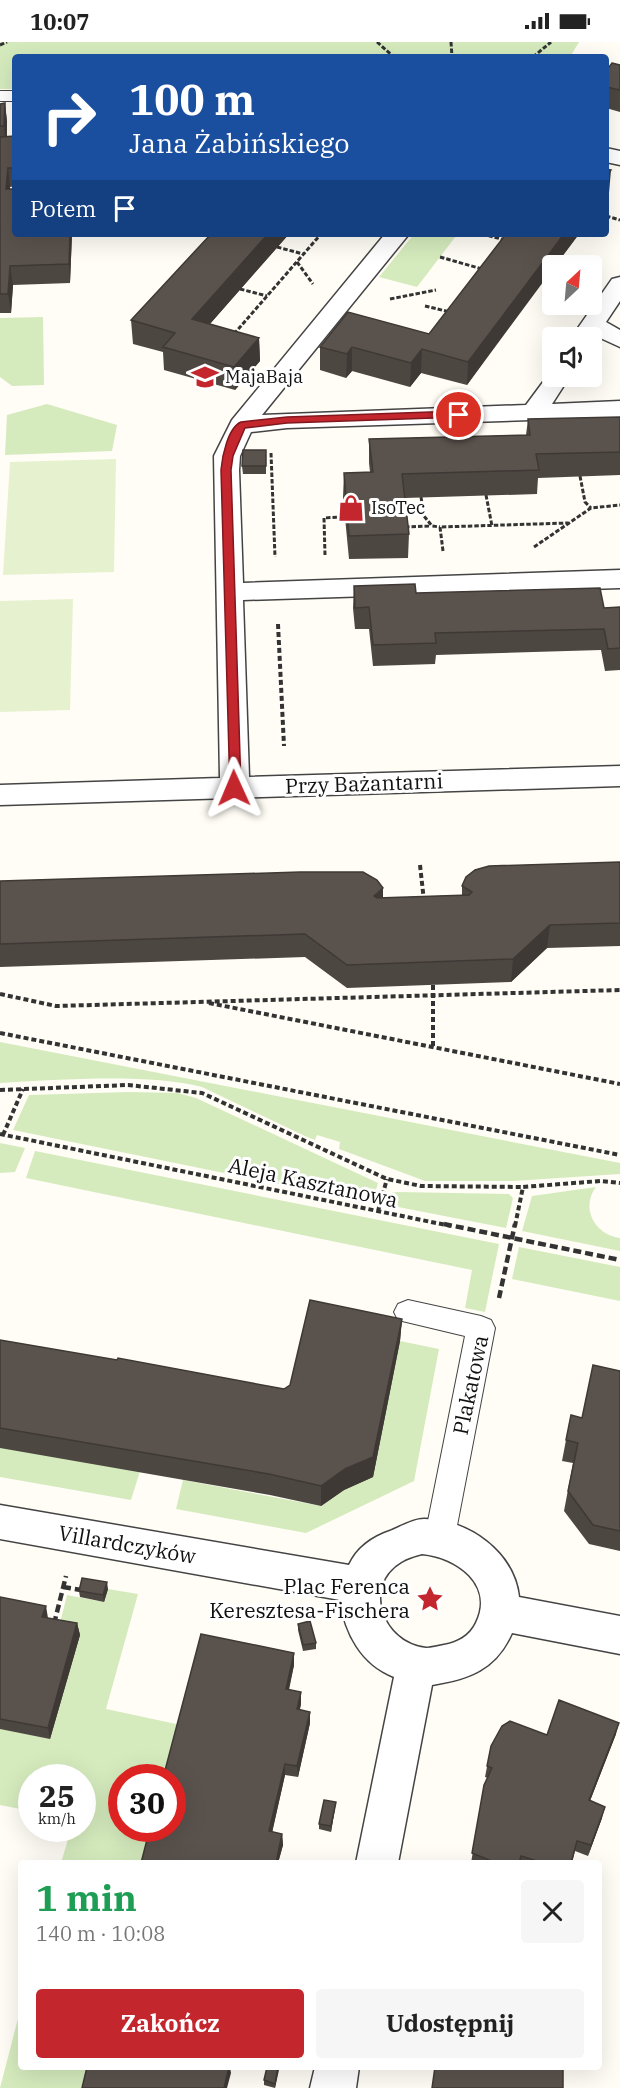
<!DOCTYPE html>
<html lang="pl">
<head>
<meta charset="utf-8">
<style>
  body { margin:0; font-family:"IBM Plex Serif",serif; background:#f6f6f6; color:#222; height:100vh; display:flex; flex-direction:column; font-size:22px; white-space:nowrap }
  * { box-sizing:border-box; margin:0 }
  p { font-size:20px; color:#767676 }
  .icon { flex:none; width:33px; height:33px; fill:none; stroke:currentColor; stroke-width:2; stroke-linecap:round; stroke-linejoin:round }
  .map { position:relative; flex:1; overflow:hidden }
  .sheet { position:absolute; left:18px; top:1818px; width:584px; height:210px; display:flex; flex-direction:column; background:#fff; border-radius:6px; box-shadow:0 6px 24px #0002 }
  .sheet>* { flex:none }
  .guide { position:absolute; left:12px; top:12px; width:597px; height:183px; border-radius:6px; box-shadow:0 6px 24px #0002; background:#1a4fa0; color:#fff; overflow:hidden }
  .needle { width:39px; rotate:26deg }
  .controls { position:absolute; left:542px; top:213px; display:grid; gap:12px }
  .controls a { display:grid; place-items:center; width:60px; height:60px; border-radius:6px; background:#fff; box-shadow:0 6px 24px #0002; font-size:30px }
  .speed { position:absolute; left:18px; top:1722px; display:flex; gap:12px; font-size:30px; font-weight:700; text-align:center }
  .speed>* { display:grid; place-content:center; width:78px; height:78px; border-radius:50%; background:#fff; box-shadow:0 6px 24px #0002; line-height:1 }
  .speed small { font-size:15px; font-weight:400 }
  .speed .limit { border:9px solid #d22; background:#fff; color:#111 }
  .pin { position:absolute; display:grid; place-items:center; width:51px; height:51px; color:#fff; margin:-26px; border:3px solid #fff; border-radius:50%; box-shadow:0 2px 6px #0007 }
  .me { position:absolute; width:66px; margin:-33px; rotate:359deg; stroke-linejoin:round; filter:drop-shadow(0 0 4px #0008) }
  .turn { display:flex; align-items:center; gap:21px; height:126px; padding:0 18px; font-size:27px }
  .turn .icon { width:78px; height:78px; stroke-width:2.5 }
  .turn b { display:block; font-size:42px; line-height:51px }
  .then { display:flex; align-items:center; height:57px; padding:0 18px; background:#0003; gap:12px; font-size:22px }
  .round { display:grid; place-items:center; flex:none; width:63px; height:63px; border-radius:6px; background:#f6f6f6 }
  .headline { display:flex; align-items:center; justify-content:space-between; height:102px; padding:0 18px }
  h1 { font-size:36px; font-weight:700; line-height:45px; color:#1e9e55 }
  .primary-button { display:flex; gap:12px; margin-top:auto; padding:12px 18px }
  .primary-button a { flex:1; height:69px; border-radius:6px; background:#c4262e; color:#fff; font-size:24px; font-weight:700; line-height:69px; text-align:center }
  .primary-button a+a { background:#f6f6f6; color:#222 }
  .status { display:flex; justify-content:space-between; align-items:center; height:42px; padding:0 30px; background:#fff; direction:ltr }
  .status svg { height:16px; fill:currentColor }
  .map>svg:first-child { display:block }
</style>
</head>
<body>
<div class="status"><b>10:07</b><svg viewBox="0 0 49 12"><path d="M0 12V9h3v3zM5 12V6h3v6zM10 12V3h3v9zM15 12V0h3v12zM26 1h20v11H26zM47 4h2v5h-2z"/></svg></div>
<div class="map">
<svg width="620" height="2046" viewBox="0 0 620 2046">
  <rect width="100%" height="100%" fill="#fffdf5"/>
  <!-- green -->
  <path fill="#d5ebbd" d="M0,0H579L570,15H15V47H0Z
    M414,192L456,194L417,245L379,235Z
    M43,275L44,343L12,344L0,335V276Z
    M47,362L117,383L112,409L5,413L7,373Z
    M0,1000L620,1121V1132L513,1139H425L339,1107L340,1100L317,1093L315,1098L307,1095L202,1045C148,1031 57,1038 0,1041Z
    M129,1050L178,1051L196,1056L378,1141L372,1161L13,1088L29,1053Z
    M0,1101L25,1106L15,1130L0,1131Z
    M35,1109L499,1202L485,1270L465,1266L472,1228L26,1136Z
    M596,1145C580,1166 595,1193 620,1196V1209L522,1189L532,1154Z
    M397,1150L509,1152L513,1156L506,1186L393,1164L390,1158L391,1151Z
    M519,1205L620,1225V1259L512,1237Z
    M400,1299L439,1307L414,1439L306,1491L176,1467L183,1438L321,1464L344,1448L372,1435Z
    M0,1405L140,1429L131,1458L0,1435Z
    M108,1547L138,1552L106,1667L181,1683L168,1735L122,1736V1786L154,1787L145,1821H61L71,1787L82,1786V1736H32L31,1769L0,1763V1687L58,1589L67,1553L104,1560Z
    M21,1965V2025H91L86,2046H0Z"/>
  <!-- pitch -->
  <path fill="#e6f2cf" d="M116,417L114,530L3,533L10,420Z
    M73,557L70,668L0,670V559Z"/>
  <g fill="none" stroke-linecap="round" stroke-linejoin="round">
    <defs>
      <path id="lane" d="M0,49H15V59H0Z
        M408,1258L481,1274L491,1278L495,1286L455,1494L451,1504L440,1508L429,1504L425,1494L465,1294L398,1278L394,1270L398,1262Z"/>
      <path id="street" d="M606,106L620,109V123L606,120Z
        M385,192H409L262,373L526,363L552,328V334H570L552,362L620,359V375L287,386L251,390L240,414L239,428L243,541L620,528V546L243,558L249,735L620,724V744L0,763V743L220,736L214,414L232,378Z
        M620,235V259L606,280L620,288V305L596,294L591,301V296H571L612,237Z
        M0,1463L349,1523C357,1506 372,1495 390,1489C400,1485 413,1477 424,1477C468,1477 514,1510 519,1555L620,1574V1612L512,1591C496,1627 470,1637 432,1643L398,1821H356L394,1635C361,1622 345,1591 340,1558L0,1497ZM422,1512C456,1515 495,1542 476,1581C470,1594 457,1601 444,1603C438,1604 431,1606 426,1606C383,1602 361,1544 401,1520C407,1516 415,1514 422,1512Z
        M315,2025H359L356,2046H310Z"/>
    </defs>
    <!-- lane casing -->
    <use href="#lane" stroke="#444" stroke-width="2"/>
    <!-- street casing -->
    <use href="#street" stroke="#444" stroke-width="3"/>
    <!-- path-far2 -->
    <path stroke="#333" stroke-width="3" stroke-dasharray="4.5 2" stroke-linecap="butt" d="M377,0L394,15
      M451,0L452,15
      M0,3L7,0
      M533,15L551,0
      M606,174L620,178
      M482,192L505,198
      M277,205L303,212
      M440,215L482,227
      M297,220L313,242
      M240,247L267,254
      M390,257L436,248
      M425,264L450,270
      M234,292L321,192
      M271,411L275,515
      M580,434L585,460L591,466
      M486,453L492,484
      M421,455L424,474L432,484L440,485
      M405,485L431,484
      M534,505L591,466L620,463
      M443,509L440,485L568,481
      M325,513L324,476L340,475"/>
    <!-- path-far1 -->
    <path stroke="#333" stroke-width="4" stroke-dasharray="5 3" stroke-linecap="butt" d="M278,582L284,704
      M420,823L424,859
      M433,943V1005
      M0,952L56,964L620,948
      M209,961L620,1042
      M0,991L620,1113
      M0,1048L128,1043L202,1051L387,1137L421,1144L523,1145
      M0,1092L451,1184
      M3,1093L23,1047
      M378,1169L387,1137
      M515,1184L523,1145L600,1139L620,1141"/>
    <!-- path -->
    <path stroke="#333" stroke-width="4.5" stroke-dasharray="8 4" stroke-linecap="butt" d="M444,1182L620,1218
      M499,1256L515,1182
      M63,1545L81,1548
      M253,1575L255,1566
      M54,1582L66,1534"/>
    <!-- lane -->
    <use href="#lane" fill="#fff" fill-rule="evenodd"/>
    <!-- street -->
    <use href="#street" fill="#fff" fill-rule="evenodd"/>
  </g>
  <!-- wall -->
  <path fill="#4d4742" d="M620,23V70L606,66V29Z
    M5,61L7,80V95L15,94V144L10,145V147L15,192H72L70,241L13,243L11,271H0V62Z
    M211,192H289L210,282L259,296L260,319L235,348L164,328L163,310L133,302L131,278Z
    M579,192L555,224H552L467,343L421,331L410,345L352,329L346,336L320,328V305L429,292Z
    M620,375V433L538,436L537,452L405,456L409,492L408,516L349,517L343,455L344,431L370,430L369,421V397L526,393L528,377Z
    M266,408V432H243L242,424Z
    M354,544L416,551L604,566L620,565V628L605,629L601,608L436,613L435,622L373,624L369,587H355L353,566Z
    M620,820V904L547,906L511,940L347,946L305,915L0,925V839L383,856L462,853V844Z
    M402,1277L400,1299L373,1435L344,1448L321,1464L270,1453L0,1406V1298L284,1347Z
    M620,1329V1509L589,1502L564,1469L573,1421L562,1419L566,1398Z
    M108,1547L104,1560L80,1555L79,1549Z
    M0,1555L48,1576L77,1581L80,1593L50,1697L0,1687Z
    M298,1582L316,1601V1607L303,1609L298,1588Z
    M294,1611V1623L289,1648L301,1650V1662L300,1667L310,1681L298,1735L285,1733L272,1790L282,1792L283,1803L278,1821H141Z
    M616,1692L590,1759L602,1776L588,1814L575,1809L572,1821H471L484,1743L488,1736L485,1735L491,1704L547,1693Z
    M335,1766L331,1790L319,1787V1782Z
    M278,2025L275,2046L264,2043V2038Z"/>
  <!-- shaded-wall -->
  <path fill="#3f3936" d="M5,61L7,80L6,103L4,84Z
    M8,126L10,145L8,166L6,147Z
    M611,128L609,151L606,155V135Z
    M70,192H72L70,241L69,222Z
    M268,192H289L193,301L192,277Z
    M564,192H579L555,224H552V228L467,343L468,320Z
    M10,224L13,243L11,271L8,252Z
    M259,296L260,319L235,348L234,325Z
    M352,305V329L346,336L347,312Z
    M422,307L421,331L410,345L411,321Z
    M383,846V869L374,854Z
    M550,883L547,906L511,940L513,917Z
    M402,1277L400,1299L373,1435L344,1448L321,1464V1444Z
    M107,1540L108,1547L104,1560L103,1553Z
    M46,1564L48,1576L42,1575Z
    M77,1581L80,1593L50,1697L48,1686Z
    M294,1611V1623L286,1659V1647Z
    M301,1650V1662L297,1678V1667Z
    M310,1670V1681L298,1735L297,1724Z
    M619,1681L616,1692L586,1769L589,1758Z
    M285,1722V1733L270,1800L269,1789Z
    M336,1760L331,1790V1784Z
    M605,1765L602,1776L588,1814L591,1803Z
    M282,1792L283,1803L278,1821H276Z
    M229,2025H230L231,2031L227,2046H224Z
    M278,2025L279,2028L275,2046V2042Z"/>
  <!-- building -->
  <path fill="#5a524d" stroke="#3f3936" stroke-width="1.5" d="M612,21L620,23V48L606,45V29Z
    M5,61L4,84H0V62Z
    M15,94V126H8L6,147H15V192H70L69,222L10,224L8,252H0V95Z
    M606,127L611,128L606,135Z
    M211,192H268L192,277L259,296L234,325L163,305L175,291L131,278Z
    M506,192H564L468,320L422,307L411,321L352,305L347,312L320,305L348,270L429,292Z
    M620,375V410L536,412L539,428L402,432L409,492L349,494L344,431L373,430L369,397L530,393L528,377Z
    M243,408H266V424H242Z
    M415,542L416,551L600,546L604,566L620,565V606L608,607L604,587L435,591L436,601L373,603L369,565L355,566L354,544Z
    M620,820V881L550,883L513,917L347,923L305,892L0,902V839L300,830H363L377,838L383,846L374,854L377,856L469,853L472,850L462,844L466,835L475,828L489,824Z
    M310,1258L402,1277L373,1415L345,1427L321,1444L269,1432L0,1386V1298L117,1318L118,1316L284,1347L290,1343Z
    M593,1323L620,1329V1489L593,1483L568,1449L578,1401L566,1398L571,1373L582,1376Z
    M82,1536L107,1540L103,1553L79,1549Z
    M0,1555L46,1564L42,1575L77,1581L48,1686L0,1677Z
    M310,1579L316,1601L303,1603L298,1582Z
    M201,1592L294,1611L286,1647L301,1650L297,1667L310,1670L297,1724L285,1722L269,1789L282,1792L276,1821H141L150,1786H172V1736H163Z
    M559,1658L619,1681L589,1758L605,1765L591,1803L577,1799L571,1821H543L521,1814L519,1821H496L472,1811L484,1743L492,1726L487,1724L491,1704L502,1684L510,1679L547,1693Z
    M324,1758L336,1760L331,1784L319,1782Z
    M87,2025H229L224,2046H82Z
    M267,2025H278L275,2042L264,2038Z
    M435,2025H563V2046H432Z"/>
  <!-- route -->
  <path fill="#c4262e" stroke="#7f191e" stroke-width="1.5" d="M459,369L463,370V375L287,381L245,386L233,414L231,428L241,746L234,750L230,749L221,428C222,415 228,385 241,380L287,375Z"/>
  <!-- icons -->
  <defs>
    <symbol id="school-bare" viewBox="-9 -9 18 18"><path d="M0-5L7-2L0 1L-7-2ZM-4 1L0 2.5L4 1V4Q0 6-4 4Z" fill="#c4262e" stroke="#fff" stroke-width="2.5" paint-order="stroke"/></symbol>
    <symbol id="shop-bare" viewBox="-9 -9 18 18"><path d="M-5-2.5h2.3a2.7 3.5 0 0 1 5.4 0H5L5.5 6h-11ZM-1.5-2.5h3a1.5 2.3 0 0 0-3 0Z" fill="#c4262e" stroke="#fff" stroke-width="2.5" paint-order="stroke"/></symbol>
    <symbol id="sight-bare" viewBox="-9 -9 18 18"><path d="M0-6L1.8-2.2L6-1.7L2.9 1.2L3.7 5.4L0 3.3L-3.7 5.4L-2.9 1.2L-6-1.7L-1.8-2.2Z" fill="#c4262e" stroke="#fff" stroke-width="2.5" paint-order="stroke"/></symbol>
  </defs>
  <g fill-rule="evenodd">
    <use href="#school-bare" x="186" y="316" width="38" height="38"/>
    <use href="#shop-bare" x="332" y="447" width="38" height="38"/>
    <use href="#sight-bare" x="411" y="1538" width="38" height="38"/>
  </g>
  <g text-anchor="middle" stroke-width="6" stroke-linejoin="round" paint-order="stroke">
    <!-- far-poi labels -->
    <g font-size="18" fill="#111" stroke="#fff" text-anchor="start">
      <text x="225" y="341">MajaBaja</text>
      <text x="371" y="472">IsoTec</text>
    </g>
    <!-- street labels -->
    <g font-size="21" fill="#111" stroke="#fff">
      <text transform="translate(364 742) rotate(-2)" y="7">Przy Bażantarni</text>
      <text transform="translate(313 1141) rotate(12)" y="7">Aleja Kasztanowa</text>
      <text transform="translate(471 1343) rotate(-78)" y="7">Plakatowa</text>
      <text transform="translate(127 1503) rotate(10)" y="7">Villardczyków</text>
    </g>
    <!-- poi labels -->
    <g font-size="21" fill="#111" stroke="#fff" text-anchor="end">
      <text x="410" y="1552">Plac Ferenca<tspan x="410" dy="24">Keresztesa-Fischera</tspan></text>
    </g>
  </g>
</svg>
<div class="controls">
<a><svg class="needle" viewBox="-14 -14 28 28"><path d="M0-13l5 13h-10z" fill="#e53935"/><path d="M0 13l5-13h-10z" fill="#767676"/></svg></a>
<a><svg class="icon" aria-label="sound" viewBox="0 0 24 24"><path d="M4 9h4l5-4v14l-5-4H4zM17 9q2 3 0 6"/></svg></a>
</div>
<div class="speed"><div>25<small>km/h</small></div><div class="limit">30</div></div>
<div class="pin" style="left:459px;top:373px;background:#d93025"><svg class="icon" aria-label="arrive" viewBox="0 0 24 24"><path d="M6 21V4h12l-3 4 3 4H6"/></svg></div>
<svg class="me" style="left:234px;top:746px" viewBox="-20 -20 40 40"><path d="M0-17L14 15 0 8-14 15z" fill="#c4262e" stroke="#fff" stroke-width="4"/></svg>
<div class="guide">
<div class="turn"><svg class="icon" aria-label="right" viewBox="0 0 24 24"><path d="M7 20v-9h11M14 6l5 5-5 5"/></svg><div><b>100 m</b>Jana Żabińskiego</div></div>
<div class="then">Potem<svg class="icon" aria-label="arrive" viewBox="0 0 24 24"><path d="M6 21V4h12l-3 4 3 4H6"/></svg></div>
</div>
<section class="sheet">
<div class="headline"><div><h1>1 min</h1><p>140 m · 10:08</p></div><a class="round"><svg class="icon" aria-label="close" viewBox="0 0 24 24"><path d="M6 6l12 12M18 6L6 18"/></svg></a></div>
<div class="primary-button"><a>Zakończ</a><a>Udostępnij</a></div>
</section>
</div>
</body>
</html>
